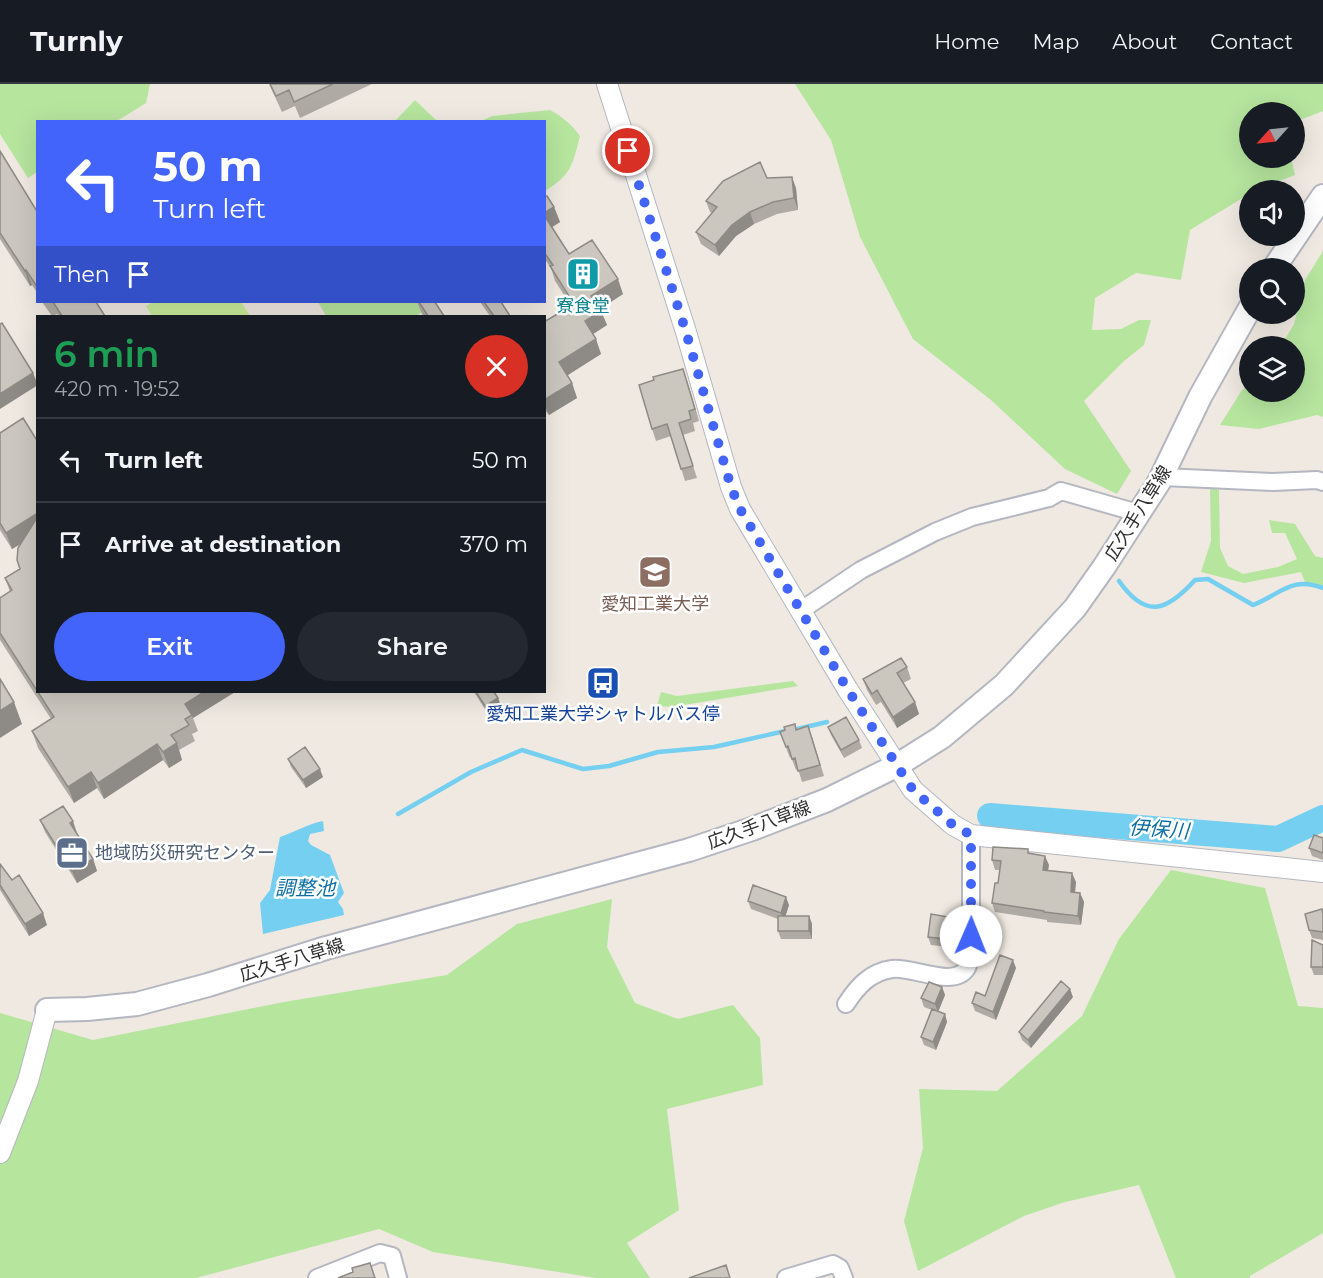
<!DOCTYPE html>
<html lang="en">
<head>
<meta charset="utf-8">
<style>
  body { margin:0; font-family:Montserrat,"Noto Sans JP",sans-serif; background:#242831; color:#f1f3f6; height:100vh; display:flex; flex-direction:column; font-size:22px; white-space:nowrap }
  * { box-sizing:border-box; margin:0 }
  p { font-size:20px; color:#9ea1a6 }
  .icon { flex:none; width:33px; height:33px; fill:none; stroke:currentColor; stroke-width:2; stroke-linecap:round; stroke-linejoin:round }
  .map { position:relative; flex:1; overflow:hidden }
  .drawer { position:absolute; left:36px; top:231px; width:510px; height:378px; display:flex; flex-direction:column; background:#171b24; border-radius:0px; box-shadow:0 6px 24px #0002 }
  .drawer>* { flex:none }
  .hud { position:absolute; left:36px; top:36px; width:510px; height:183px; border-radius:0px; box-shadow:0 6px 24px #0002; background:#4264fb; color:#fff; overflow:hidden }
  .needle { width:39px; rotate:243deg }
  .fabs { position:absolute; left:1239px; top:18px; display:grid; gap:12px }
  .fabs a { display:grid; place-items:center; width:66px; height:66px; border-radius:50%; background:#171b24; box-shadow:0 6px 24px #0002; font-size:30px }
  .pin { position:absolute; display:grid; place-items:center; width:51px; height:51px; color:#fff; margin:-26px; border:3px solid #fff; border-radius:50%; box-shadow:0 2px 6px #0007 }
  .me { position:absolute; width:66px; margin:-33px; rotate:1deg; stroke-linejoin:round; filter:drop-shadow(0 0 4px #0008) }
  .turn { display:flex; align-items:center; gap:21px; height:126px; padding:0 18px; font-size:27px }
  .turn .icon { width:78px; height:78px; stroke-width:2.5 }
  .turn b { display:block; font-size:42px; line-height:51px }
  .then { display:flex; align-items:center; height:57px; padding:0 18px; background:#0003; gap:12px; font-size:22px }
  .round { display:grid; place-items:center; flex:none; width:63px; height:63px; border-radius:32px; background:#242831 }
  .summary { display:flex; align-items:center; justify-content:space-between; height:102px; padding:0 18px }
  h1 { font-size:36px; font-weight:600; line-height:45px; color:#1e9e55 }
  .primary-button { display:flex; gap:12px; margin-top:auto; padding:12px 18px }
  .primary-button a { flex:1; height:69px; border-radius:36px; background:#4264fb; color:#fff; font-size:24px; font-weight:600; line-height:69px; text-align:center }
  .primary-button a+a { background:#242831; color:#f1f3f6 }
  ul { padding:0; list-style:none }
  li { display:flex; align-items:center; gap:18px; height:84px; padding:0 18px; border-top:2px solid #363941 }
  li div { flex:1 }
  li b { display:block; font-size:22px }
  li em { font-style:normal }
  header { display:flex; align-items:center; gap:36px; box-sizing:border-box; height:84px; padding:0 30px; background:#171b24; border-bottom:2px solid #363941 }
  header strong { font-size:28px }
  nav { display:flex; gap:33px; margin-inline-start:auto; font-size:21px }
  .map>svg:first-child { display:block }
</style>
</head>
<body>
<header>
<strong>Turnly</strong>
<nav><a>Home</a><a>Map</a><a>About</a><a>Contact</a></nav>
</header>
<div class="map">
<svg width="1323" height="1194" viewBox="0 0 1323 1194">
  <rect width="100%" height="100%" fill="#efe9e1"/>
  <!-- green -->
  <path fill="#b6e59e" d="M0,0H150L146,19L117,37L38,38L37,88L28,94L0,50Z
    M795,0H1323V27L1295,38L1294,28H1250V74H1291L1295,91L1255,106H1250L1249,110L1190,146L1181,196L1136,189L1095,214L1092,246L1121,245L1139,236H1151L1144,261L1124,277L1084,317L1131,387L1117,410L1065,385L991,316L913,255L860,153L831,56Z
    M415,16L437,37H395Z
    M550,26C563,33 571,40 580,52C572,82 572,90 545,107L544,38L481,37L492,32Z
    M1323,167V333L1317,331L1259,345L1220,341L1242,306L1249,300L1250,308H1294V262H1281L1294,240L1305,196Z
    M318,218H437L416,232H326Z
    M1210,404L1219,406L1220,464L1228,482L1243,490L1278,483L1297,475L1285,449H1272L1269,436L1295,440L1315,472L1323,474V504L1305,498L1301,488L1244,499L1201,488L1211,457Z
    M793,597L798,602L672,623L657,622L661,608L677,612Z
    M1171,786L1265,804L1298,922L1323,924V1149L1250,1192V1194H1176L1139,1101L1065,1118L1024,1132L918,1187L904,1137L923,1064L919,1005L997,1007L1082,932L1119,855Z
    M612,815L607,863L635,919L678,935L733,921L760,954L763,1001L667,1025L679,1126L627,1159L650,1194H596L433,1168L379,1145L196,1194H0V929L93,956L284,918L447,891L517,840Z"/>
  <!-- pitch -->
  <path fill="#c9ec9a" d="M153,218H241L250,232H152L146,222Z"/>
  <!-- water -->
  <path fill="#75cff0" d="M323,737L324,747L310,750L308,757L311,761L330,771L344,809L338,818L343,825L344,831L263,850L260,819L270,806L280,753C295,748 308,740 323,737Z"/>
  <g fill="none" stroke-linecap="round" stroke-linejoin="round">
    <!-- stream -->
    <path stroke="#75cff0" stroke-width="4.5" d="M1119,497C1146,535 1166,528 1195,496L1208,495L1253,521C1281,510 1291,492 1323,504
      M793,646L827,638
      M398,730L471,688L522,666L583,685L609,682L658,668L714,663L785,647"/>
    <!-- river -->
    <path stroke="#75cff0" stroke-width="26" d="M990,732L1278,755L1323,734"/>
    <defs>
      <path id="minor" d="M800,527L861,486L935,448L972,433L1049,414L1061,407L1138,429L1163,393L1273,398L1317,396L1323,398
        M846,920C857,903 870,888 892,885C912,882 954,905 967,884C969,880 970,874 971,870V751
        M317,1194L380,1169L392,1172L398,1194
        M786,1194L833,1180L840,1184L844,1194"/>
      <path id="tertiary" d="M607,0L686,248L731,403L740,425L848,606L913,706L953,741L971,751L1323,788
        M0,1069L28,997L47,926"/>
      <path id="secondary" d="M1274,184L1323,112
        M47,926L87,925L137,920L208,901L326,864L689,766L752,745L827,716L896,682L942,653L1004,601L1075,524L1104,483L1159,398L1200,313L1250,224"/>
    </defs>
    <!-- minor casing -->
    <use href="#minor" stroke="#b4b7c1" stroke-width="20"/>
    <!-- tertiary casing -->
    <use href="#tertiary" stroke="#b4b7c1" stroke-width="22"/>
    <!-- secondary casing -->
    <use href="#secondary" stroke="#b4b7c1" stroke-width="26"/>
    <!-- minor -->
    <use href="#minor" stroke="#fff" stroke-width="16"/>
    <!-- tertiary -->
    <use href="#tertiary" stroke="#fff" stroke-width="20"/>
    <!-- secondary -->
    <use href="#secondary" stroke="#fff" stroke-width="22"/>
  </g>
  <!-- wall -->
  <path fill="#afaba4" d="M269,0H372L300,34L295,22L282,28Z
    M0,67L38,129V210L32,201L30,202L0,155Z
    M767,94L796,104L798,126L777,130L754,140L736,152L719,172L701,160L696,148L712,129L710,128L706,117Z
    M544,113L554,123L560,138L552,143L569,170L623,210L600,225L607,241L593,250L601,270L567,291L572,299L577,314L549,331L544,325V238L571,222L555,197L551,184L544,174Z
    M42,218H96L105,232H58L57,230L52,232Z
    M417,218H435L444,232H423Z
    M480,218H501L510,232H490Z
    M654,296L687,297L699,337L693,339L695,347L683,351L697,394L685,397L671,352L656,357L652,345Z
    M23,334L38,608H235L193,634L198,647L192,650L195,657L179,666L182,676L169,684L163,676L104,715L97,704L74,719L38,664L32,647L51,635L0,556V514L10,508L5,494L20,485L21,460L12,465L0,446V349Z
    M907,583L911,595L903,599L915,618L919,630L897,644L881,618L876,621L867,606L863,595Z
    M474,608H494L498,614L501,622L488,630Z
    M795,640L797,646L812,653L824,692L802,698L798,685L796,686L791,673L790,674L780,648Z
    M828,643L859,656L862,664L844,674L831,651Z
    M288,675L323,693L306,704L291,683Z
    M40,736L77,749L93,775L97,787L77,799L45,748Z
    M1323,754V776L1312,772L1309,764Z
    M1030,770L1049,781L1048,787L1076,798L1075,808L1080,809L1084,818L1081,841L1047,838V836L995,828L992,819L998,799L1000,786H995L992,776Z
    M0,780L47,841L29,852L0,806Z
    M748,817L789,821L785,832H809L812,840V855H781L778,847V835L751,825Z
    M1323,829V856L1312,854L1309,846Z
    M948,833L951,841L948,863L931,861L928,853Z
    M1002,851L999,865L987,863L986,859Z
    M1323,861V891H1314L1311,883Z
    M1016,884L996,936L975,927L972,919L985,912Z
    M942,903L945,911L938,928L945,930L947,938L936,966L924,961L921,953L932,926L924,923L921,914Z
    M1073,913L1031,964L1022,956L1019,948Z"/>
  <!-- shaded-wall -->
  <path fill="#8e8b86" d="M792,93L796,104L798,126L794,114Z
    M554,123L560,138L549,145L544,129Z
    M750,128L754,140L736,152L719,172L715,161L732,141Z
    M26,186L32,201L30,202L25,187Z
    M618,195L623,210L597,227L591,212Z
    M601,227L607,241L590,252L585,237Z
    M596,255L601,270L565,293L559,278Z
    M683,285L687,297L699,337L695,325Z
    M33,289L38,301L0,325V310Z
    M572,299L577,314L549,331L544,320V316Z
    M38,429V449L12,465L6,449Z
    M204,608H235L193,634L185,620Z
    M498,614L501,622L488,630L485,622Z
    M14,618L22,640L0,654V627Z
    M915,618L919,630L897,644L893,633Z
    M177,659L182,676L169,684L163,668Z
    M157,660L163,676L104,715L98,699Z
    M320,685L323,693L306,704L303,696Z
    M91,688L97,704L74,719L68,703Z
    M73,737L77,749L74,751L70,739Z
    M1045,772L1049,781L1046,795L1043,786Z
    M93,775L97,787L77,799L72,787Z
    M1072,789L1076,798L1074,817L1071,808Z
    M1080,809L1084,818L1081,841L1078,832Z
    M786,813L789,821L784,837L781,829Z
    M43,829L47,841L29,852L25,840Z
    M809,832L812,840V855L809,847Z
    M948,833L951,841L948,863L945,855Z
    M1001,847L1002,851L999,865L998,861Z
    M1013,876L1016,884L996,936L993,928Z
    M942,903L945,911L938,928L935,920Z
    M1070,905L1073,913L1031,964L1028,956Z
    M945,930L947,938L936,966L933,958Z"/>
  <!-- building -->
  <path fill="#cbc7bf" stroke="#8e8b86" stroke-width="1.5" d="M270,0H333L294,18L289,6L276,12Z
    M0,67L38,129V204L26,186L25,187L0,149Z
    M760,78L767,94L792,93L794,114L773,118L750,128L732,141L715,161L696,148L717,123L706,117L723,97Z
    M547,112L554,123L544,129V113Z
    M544,131L569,170L592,156L618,195L591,212L601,227L585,237L596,255L559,278L572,299L544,316V238L574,220L550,182L553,181L544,168Z
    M53,218H96L105,232H62Z
    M419,218H435L444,232H428Z
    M484,218H501L510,232H494Z
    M2,239L33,289L0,310V240Z
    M683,285L695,325L689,327L691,335L679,339L693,382L681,385L667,340L652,345L639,301L654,296L653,293Z
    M23,334L38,358V429L6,449L0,439V349Z
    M38,432V608H204L185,620L192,631L185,635L189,641L171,651L177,659L163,668L157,660L98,699L91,688L68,703L32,647L54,633L0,549V514L12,506L5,494L20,485L17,476L18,464Z
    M901,574L907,583L897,589L915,618L893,633L877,606L872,610L863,595Z
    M0,595L14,618L0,627Z
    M476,608H494L498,614L485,622Z
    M846,633L859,656L841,666L828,643Z
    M795,640L796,646L808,642L820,681L798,687L795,674L792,675L788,662L786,663L780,648L785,646L784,643Z
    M305,663L320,685L303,696L288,675Z
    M63,722L73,737L70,739L93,775L72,787L40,736Z
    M1314,751L1323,754V769L1309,764Z
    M993,763L1028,765V769L1045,772L1043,786L1072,789L1071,808L1080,809L1078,832L1044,828V827L992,819L995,799H998L1001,777L992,776Z
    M0,780L12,796L19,791L43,829L25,840L0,801Z
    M753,801L786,813L781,829L748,817Z
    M1322,825L1323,830V848L1309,846L1305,830Z
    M931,830L948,833L945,855L928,853Z
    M778,832H809V847H778Z
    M988,845L1001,847L998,861L986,859Z
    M1312,856L1323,861V883H1311Z
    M1000,871L1013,876L993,928L972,919L976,908L985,912Z
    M1061,897L1070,905L1028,956L1019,948Z
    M929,898L942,903L935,920L921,914Z
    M932,925L945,930L933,958L921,953Z
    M370,1179L375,1194H338L353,1188L352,1184Z
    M726,1181L730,1194H689Z"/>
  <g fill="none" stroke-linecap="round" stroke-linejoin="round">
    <!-- route -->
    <path stroke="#4264fb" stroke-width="10" stroke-dasharray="0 18" d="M628,67L686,248L731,403L740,425L848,606L913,706L953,741L971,751V852"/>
  </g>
  <!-- icons -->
  <defs>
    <symbol id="building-square" viewBox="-11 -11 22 22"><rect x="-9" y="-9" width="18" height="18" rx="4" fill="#0f9aa8" stroke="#fff"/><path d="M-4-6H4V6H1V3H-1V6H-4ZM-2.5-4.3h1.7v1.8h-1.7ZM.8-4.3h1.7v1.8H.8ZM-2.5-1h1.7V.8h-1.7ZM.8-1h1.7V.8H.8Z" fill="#fff"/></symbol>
    <symbol id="university-square" viewBox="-11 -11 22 22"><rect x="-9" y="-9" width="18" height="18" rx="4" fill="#8d6e63" stroke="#fff"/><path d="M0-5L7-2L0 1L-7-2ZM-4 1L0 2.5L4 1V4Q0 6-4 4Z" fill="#fff"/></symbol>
    <symbol id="bus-square" viewBox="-11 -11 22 22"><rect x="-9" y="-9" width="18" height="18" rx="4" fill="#1a4fb4" stroke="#fff"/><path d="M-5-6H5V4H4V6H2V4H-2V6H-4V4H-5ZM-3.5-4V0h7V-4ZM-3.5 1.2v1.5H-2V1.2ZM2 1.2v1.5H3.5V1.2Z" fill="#fff"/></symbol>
    <symbol id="office-square" viewBox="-11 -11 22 22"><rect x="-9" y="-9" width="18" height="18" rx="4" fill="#5c6f8a" stroke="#fff"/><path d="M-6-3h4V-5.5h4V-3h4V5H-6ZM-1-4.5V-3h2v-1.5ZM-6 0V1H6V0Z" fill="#fff"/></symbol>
  </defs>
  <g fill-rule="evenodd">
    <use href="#building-square" x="564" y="171" width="38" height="38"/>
    <use href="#university-square" x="636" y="469" width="38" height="38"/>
    <use href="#bus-square" x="584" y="580" width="38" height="38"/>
    <use href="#office-square" x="53" y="750" width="38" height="38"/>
  </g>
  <g text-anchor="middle" stroke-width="5" stroke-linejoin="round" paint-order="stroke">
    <!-- culture labels -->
    <g font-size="18" fill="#0d838f" stroke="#fff">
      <text x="583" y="228">寮食堂</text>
    </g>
    <!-- street labels -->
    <g font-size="18" fill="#2e2e2e" stroke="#fff">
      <text transform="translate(1138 429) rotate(-58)" y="6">広久手八草線</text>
      <text transform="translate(759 741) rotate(-20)" y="6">広久手八草線</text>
      <text transform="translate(292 876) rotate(-17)" y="6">広久手八草線</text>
    </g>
    <!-- education labels -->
    <g font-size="18" fill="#785e54" stroke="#fff">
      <text x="655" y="526">愛知工業大学</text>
    </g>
    <!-- transit labels -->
    <g font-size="18" fill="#164399" stroke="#fff">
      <text x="603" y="636">愛知工業大学シャトルバス停</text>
    </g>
    <!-- service labels -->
    <g font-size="18" fill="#4e5e75" stroke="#fff" text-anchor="start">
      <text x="95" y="775">地域防災研究センター</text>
    </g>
    <!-- water labels -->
    <g font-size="20" font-style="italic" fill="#0d6fa3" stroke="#fff">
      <text transform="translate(1159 745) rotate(4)" y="7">伊保川</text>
      <text x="305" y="811">調整池</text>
    </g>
  </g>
</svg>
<div class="fabs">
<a><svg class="needle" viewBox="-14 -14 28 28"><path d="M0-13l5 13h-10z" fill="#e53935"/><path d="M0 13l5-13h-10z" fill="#9ea1a6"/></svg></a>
<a><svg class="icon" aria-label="sound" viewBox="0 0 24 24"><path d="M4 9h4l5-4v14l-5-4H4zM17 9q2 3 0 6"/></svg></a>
<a><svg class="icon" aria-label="search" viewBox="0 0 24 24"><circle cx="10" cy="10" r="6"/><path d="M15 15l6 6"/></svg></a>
<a><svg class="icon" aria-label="layers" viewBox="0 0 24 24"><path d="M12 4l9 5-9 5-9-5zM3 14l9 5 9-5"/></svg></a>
</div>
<div class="pin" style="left:628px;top:67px;background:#d93025"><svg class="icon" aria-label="arrive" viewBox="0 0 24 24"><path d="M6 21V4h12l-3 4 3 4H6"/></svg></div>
<svg class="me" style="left:971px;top:852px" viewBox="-20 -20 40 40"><circle r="19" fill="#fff"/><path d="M0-13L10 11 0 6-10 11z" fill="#4264fb"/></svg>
<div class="hud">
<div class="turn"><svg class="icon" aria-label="left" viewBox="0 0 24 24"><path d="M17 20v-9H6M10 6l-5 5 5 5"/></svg><div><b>50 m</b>Turn left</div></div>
<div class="then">Then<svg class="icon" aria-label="arrive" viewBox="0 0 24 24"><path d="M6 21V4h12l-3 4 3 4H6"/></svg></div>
</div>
<section class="drawer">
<div class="summary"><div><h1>6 min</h1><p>420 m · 19:52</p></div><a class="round" style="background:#d93025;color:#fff"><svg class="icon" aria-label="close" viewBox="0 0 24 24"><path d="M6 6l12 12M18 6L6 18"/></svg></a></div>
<ul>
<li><svg class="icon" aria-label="left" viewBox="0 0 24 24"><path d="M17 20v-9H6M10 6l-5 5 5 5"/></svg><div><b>Turn left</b></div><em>50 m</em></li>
<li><svg class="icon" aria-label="arrive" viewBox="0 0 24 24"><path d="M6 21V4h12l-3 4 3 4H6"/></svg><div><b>Arrive at destination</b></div><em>370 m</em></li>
</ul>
<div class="primary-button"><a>Exit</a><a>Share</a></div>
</section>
</div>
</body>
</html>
